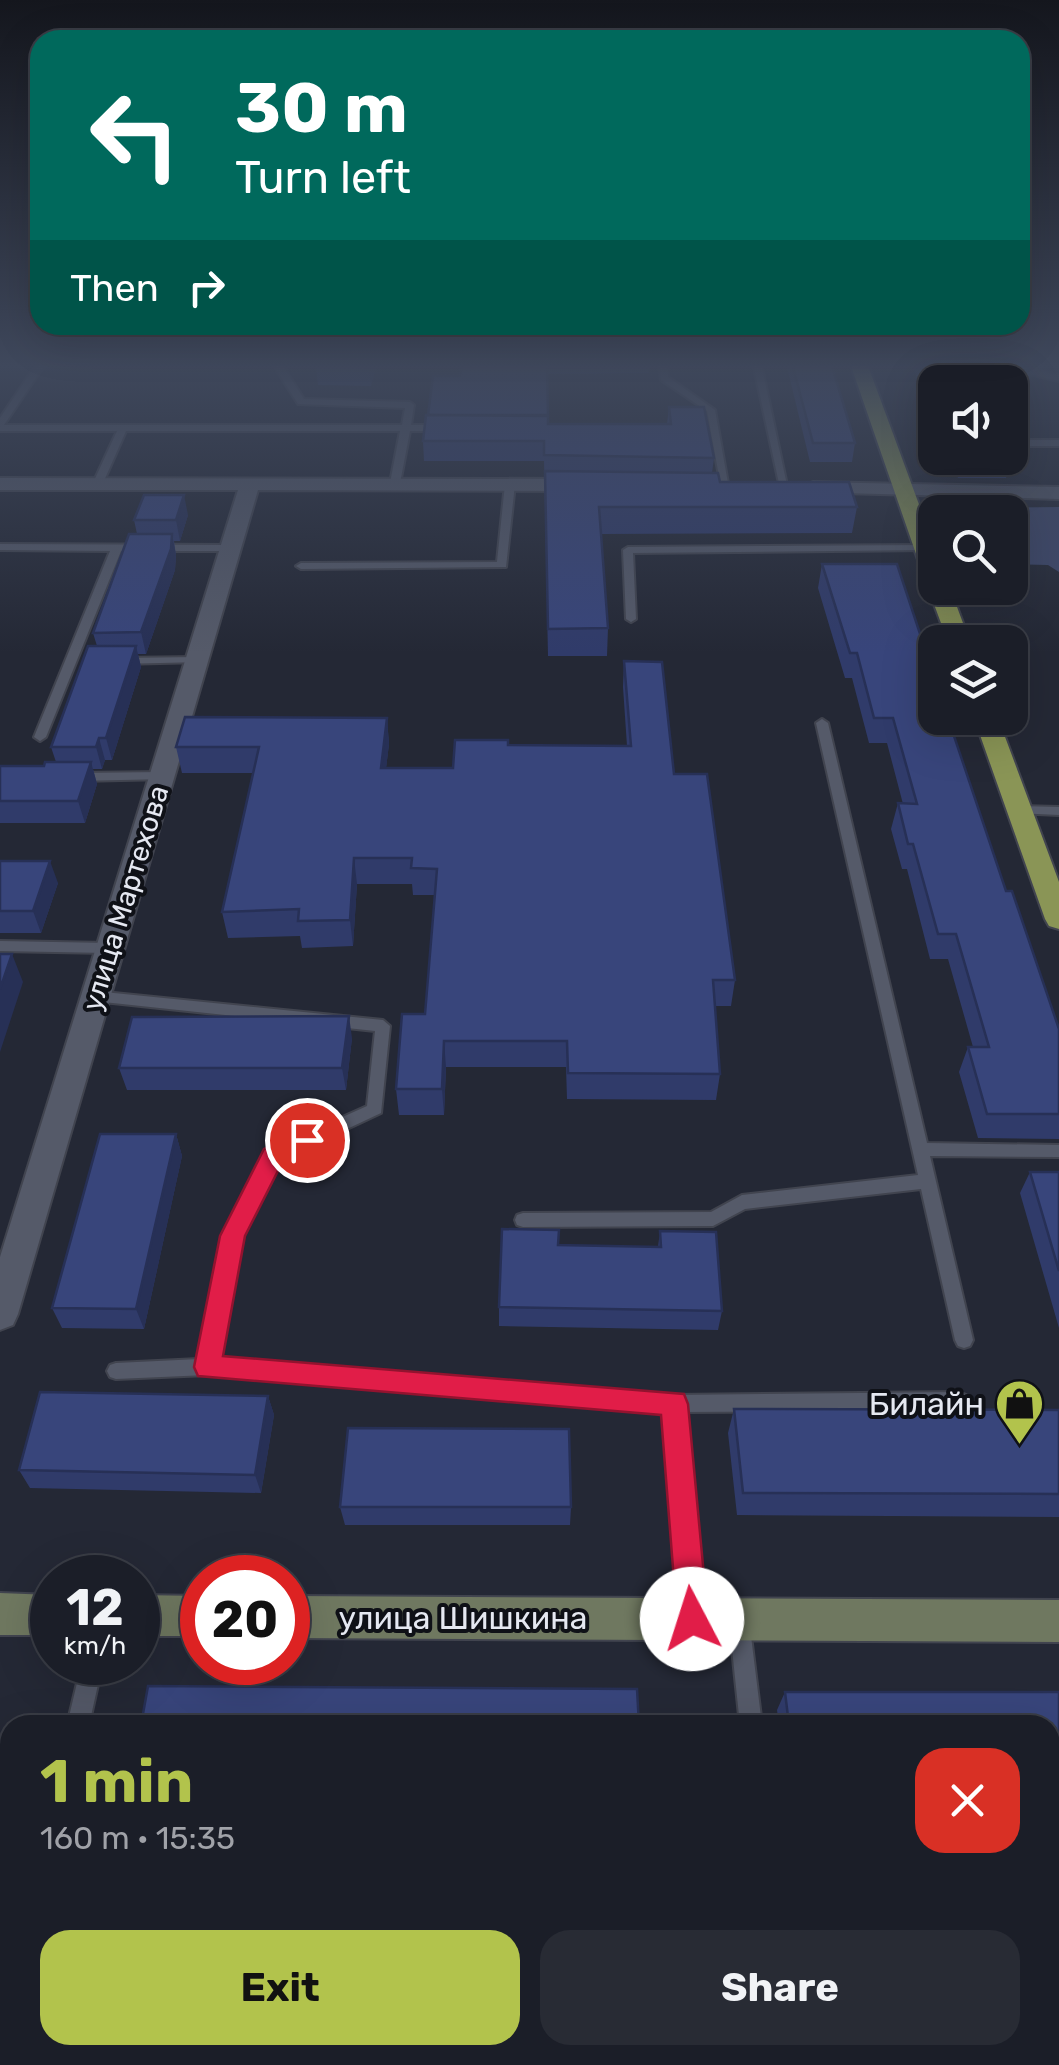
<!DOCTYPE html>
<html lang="en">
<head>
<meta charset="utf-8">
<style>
  body { margin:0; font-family:Rubik,sans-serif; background:#282b34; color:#f1f3f6; height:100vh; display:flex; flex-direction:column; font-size:38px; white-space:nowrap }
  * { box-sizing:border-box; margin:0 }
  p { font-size:32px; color:#a0a2a8 }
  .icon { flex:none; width:55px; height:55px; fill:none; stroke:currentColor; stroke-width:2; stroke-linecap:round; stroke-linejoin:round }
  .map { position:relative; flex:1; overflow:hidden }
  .side { position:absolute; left:0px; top:1715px; width:1060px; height:350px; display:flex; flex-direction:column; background:#1b1e28; border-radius:30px 30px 0 0; box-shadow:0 10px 40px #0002,0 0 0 2px #393c45 }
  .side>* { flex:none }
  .guide { position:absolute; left:30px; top:30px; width:1000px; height:305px; border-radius:30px; box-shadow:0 10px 40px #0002,0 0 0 2px #393c45; background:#00695c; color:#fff; overflow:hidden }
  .buttons { position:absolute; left:918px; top:365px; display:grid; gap:20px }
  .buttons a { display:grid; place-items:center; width:110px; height:110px; border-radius:20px; background:#1b1e28; box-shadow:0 10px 40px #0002,0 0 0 2px #393c45; font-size:50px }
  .speed { position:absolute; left:30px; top:1555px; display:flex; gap:20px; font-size:50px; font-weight:700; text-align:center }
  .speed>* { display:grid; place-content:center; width:130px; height:130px; border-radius:50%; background:#1b1e28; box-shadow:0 10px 40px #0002,0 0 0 2px #393c45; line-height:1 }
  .speed small { font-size:25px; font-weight:400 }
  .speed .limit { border:15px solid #d22; background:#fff; color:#111 }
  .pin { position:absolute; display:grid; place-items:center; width:85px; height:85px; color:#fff; margin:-42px; border:5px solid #fff; border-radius:50%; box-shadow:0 2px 10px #0007 }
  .me { position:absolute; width:110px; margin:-55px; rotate:355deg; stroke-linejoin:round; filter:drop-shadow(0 0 8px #0008) }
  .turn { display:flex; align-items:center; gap:35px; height:210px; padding:0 40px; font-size:45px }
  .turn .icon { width:130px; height:130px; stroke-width:2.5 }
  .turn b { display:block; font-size:70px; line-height:85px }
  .then { display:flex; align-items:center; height:95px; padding:0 40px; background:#0003; gap:20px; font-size:38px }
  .round { display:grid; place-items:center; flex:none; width:105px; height:105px; border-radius:30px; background:#282b34 }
  .head { display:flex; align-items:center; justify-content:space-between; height:170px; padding:0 40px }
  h1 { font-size:60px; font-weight:700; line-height:75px; color:#b2c34c }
  .cta { display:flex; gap:20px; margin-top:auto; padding:20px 40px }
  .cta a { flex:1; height:115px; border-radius:30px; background:#b2c34c; color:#111; font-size:40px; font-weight:700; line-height:115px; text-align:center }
  .cta a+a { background:#282b34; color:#f1f3f6 }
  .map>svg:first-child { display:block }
</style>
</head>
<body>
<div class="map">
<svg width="1059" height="2065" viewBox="0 0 1059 2065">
  <rect width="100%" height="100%" fill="#242835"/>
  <!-- green -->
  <path fill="#3e486c" d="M1059,507V572L1048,565L1010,564V512H972L970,508Z"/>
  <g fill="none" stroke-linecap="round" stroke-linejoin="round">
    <defs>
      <path id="lane" d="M37,363H46L4,425H402L405,408L298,404L272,363H281L304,399L410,402L414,405L411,425H444L449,428L444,431H410L400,483L395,486L390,483L400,431H126L103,483L98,486L93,483L117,431H0V418Z
        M659,363H667L668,377L715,410L729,489L721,487L707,411L661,380Z
        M753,363H761L788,490L780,488Z
        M982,363H1001L1059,375V381Z
        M1010,440H1059V446H1010Z
        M510,481L515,484L506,567L301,569L296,566L301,563L497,562L505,484Z
        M0,544L231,545L236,548L231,551H121L46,737L40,741L34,737L110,551L0,550Z
        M925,545L929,546V550L633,553L636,619L631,622L626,619L623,550L628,547Z
        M198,657L202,658V662L119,664L113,661L119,658Z
        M822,719L828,723L927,1143L1059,1145V1157L930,1156L973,1340L970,1346L964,1348L958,1346L955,1340L921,1189L745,1209L713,1226L523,1227L517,1225L515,1220L517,1215L523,1213L711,1212L742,1195L918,1175L816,723Z
        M163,772L167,773V779L77,781L71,777L77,773Z
        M1019,806L1059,807V815L1014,813L1013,810Z
        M0,941L108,943L115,948L108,953L0,951Z
        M94,991L383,1020L390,1026L381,1113L279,1161L240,1236L218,1360L674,1395L959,1392L966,1395L968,1401L966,1407L959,1410L684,1412L702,1615L699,1622L692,1625L685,1622L682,1615L665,1412L207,1375L116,1379L110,1377L107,1371L110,1365L116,1363L199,1359L224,1236L267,1151L367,1106L375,1031L94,1001L87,996Z
        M739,1610L746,1613L749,1620L762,1725H740L729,1620L732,1613Z
        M82,1662H103L89,1725H67Z
        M1050,1925L1059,1930V1993L1050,1989Z
        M0,1959H10V1983H0Z
        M10,2015V2055H17L15,2065H0V2021Z
        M371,2055H395L396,2065H370Z
        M802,2055H826L828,2065H802Z"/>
      <path id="street" d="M0,478L582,479L592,485L582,491L258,490L18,1314L13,1325L0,1330V1257L238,490H0Z
        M813,482L1059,487V499L806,492L803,488Z"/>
      <path id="secondary" d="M0,1593L52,1595V1635H0Z
        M138,1595L202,1596V1636H138Z
        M288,1596L1059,1600V1642L288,1638Z"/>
      <path id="primary" d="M850,363H867L935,548V588H950L970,642H948L928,588L934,583L924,577Z
        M974,718H998L1059,882V929L1049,926L1045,919Z"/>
    </defs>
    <!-- lane casing -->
    <use href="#lane" stroke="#41444f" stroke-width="4"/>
    <!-- street casing -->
    <use href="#street" stroke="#41444f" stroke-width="4"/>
    <!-- secondary casing -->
    <use href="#secondary" stroke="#41444f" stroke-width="4"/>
    <!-- primary casing -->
    <use href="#primary" stroke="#41444f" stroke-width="4"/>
    <!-- lane -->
    <use href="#lane" fill="#555a69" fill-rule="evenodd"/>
    <!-- street -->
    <use href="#street" fill="#555a69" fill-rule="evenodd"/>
    <!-- secondary -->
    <use href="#secondary" fill="#6f7860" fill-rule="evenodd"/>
    <!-- primary -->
    <use href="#primary" fill="#8a9556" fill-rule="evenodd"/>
  </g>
  <!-- wall -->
  <path fill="#303b6a" d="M377,363L371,386L318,385L316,366Z
    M462,363H649V373L547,374L548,424H667L669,407L714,458L712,473L720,482L857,507L852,533L601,534L608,628L607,656H548L544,461H424L423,441L460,376Z
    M786,363H831L855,443L852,462H810Z
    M911,363H967L935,382V422Z
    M950,458H1011L1006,478H958Z
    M188,515L180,541H174L176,555L175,570L146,654H138L141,667L112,760H105L102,769H93L97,784L85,823H0V766H44L56,762L51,747L97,646L93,633L137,534L134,520Z
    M822,564L1006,891L1059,1029V1139L978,1138L959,1072L968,1047H973L948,959H930L907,869H902L891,829L898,803L903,804L887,743H869L852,678H845L818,588Z
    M624,661L674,774L735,980L731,1006H715L720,1074L716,1100L567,1099L566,1067H446L444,1115H399L396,1089L425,1014L435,895H413L412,884H357L353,946L302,948L300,936L228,938L222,912L253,773H182L176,747L387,718L389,744L386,768H453L508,745L627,746L623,687Z
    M0,861L58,883L41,933H0Z
    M352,1038L346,1090H127L119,1068Z
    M176,1134L182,1156L144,1329L62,1328L52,1308Z
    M1030,1172H1059V1328L1020,1193Z
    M660,1231L722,1311L718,1330L499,1326V1307L558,1245L658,1247Z
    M268,1396L274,1415L261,1493L30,1488L19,1470Z
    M734,1409L1059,1410V1517L737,1515L728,1433Z
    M340,1507H571L570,1525H345Z
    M785,1692H1059V1832H1050V1725H779L777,1710Z"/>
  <!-- shaded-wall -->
  <path fill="#273056" d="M370,363H377L371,386L369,367Z
    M184,495L188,515L180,541L176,520Z
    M172,534L176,555L175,570L146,654L141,632Z
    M136,646L141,667L112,760L106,738Z
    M387,718L389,744L383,794L381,768Z
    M99,738L105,760L102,769L96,747Z
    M91,762L97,784L85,823L78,801Z
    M354,858L357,884L353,946L350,920Z
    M50,861L58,883L41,933L33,911Z
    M12,954L23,982L0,1052V989Z
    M349,1016L352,1038L346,1090L342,1068Z
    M444,1041L446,1067L444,1115L442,1089Z
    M176,1134L182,1156L144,1329L136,1309Z
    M268,1396L274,1415L261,1493L255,1475Z"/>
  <!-- building -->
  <path fill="#38457b" stroke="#273056" stroke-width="2.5" d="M317,363H370L369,367L316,366Z
    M462,363H649V366L547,368L548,415H428L433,376H460Z
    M792,363H831L855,443H813Z
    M922,363H967L976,382H935V394Z
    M669,407H704L714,458L544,455V441H423L426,415L548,416V424H671Z
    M545,471L718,473L720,482H849L857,507H599L608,628L548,629Z
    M144,495H184L176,520H134Z
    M129,534H172L171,549L141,632L93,633Z
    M822,564H897L935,679V718H948L1006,891H1012L1059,1029V1114H987L968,1047H989L956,934H938L913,844H908L898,803L917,804L893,718H874L857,653H850Z
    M88,646H136L106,738H99L96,747H51Z
    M624,661L662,662L674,774H707L735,980H713L720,1074L568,1073L567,1041H444L442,1089H396L402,1014H425L437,869L411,868L412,858H354L350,920L298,921L299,909L222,912L259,747H176L185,717L387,718L381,768H453L455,740H508V745L631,746Z
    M45,762H91L78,801H0V766H44Z
    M0,861H50L33,911H0Z
    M0,954H12L0,989Z
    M349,1016L342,1068H119L132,1017Z
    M100,1134H176L136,1309L52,1308Z
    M1030,1172H1059V1271Z
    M502,1229L559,1230L558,1245L661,1247L660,1231L716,1232L722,1311L499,1307Z
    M40,1392L268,1396L255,1475L19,1470Z
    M734,1409L1059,1410V1494L743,1493Z
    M348,1428L569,1429L571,1507H340Z
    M148,1686L637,1689L639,1725H141Z
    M785,1692H1059V1816H1050V1725H789Z
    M708,2055H786L787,2065H708Z"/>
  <!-- sky -->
  <linearGradient id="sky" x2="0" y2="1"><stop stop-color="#14161d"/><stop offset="0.56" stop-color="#3f485c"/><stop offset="1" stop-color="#3f485c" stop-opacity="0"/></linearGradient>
  <rect width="1059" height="653" fill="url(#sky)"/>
  <!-- route -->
  <path fill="#e11d48" stroke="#92132f" stroke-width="2.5" d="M307,1131L316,1133L319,1140L316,1147L282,1163L245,1236L223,1356L684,1394L688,1404L708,1619L703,1630L692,1634L681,1630L677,1619L661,1415L198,1376L194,1367L220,1236L264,1149Z"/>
  <!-- icons -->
  <defs>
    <symbol id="shop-pin" viewBox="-11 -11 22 30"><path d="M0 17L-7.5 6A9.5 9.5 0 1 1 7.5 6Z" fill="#b2c34c" stroke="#0f1117"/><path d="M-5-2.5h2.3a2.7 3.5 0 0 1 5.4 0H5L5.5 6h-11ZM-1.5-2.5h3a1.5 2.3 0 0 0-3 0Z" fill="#111"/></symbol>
  </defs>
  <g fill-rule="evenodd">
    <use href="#shop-pin" x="992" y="1376" width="55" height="75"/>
  </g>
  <g text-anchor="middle" stroke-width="8" stroke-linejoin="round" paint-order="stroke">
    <!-- street labels -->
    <g font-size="28" fill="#e5e8f1" stroke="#0f1117">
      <text transform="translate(125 898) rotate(-73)" y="10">улица Мартехова</text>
    </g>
    <!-- near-poi labels -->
    <g font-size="32" fill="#e5e8f1" stroke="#0f1117" text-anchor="end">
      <text x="984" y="1415">Билайн</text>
    </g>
    <!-- near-street labels -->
    <g font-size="32" fill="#e5e8f1" stroke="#0f1117">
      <text x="463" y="1629">улица Шишкина</text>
    </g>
  </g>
</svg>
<div class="buttons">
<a><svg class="icon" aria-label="sound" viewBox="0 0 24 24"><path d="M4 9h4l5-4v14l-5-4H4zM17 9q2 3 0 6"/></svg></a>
<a><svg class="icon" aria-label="search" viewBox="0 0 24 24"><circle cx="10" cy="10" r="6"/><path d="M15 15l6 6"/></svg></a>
<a><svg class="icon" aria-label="layers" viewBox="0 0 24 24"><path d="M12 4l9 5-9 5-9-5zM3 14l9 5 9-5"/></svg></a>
</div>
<div class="speed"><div>12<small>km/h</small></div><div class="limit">20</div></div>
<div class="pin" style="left:307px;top:1140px;background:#d93025"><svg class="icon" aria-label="arrive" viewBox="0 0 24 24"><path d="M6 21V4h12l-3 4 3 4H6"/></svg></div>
<svg class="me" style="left:692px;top:1619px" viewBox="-20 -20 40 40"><circle r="19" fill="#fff"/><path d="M0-13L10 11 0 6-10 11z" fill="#e11d48"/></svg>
<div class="guide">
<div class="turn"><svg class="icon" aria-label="left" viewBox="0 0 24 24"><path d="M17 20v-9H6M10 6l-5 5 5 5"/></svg><div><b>30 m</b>Turn left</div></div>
<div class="then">Then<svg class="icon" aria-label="right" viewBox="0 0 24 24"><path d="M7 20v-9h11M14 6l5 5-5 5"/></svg></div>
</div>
<section class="side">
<div class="head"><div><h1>1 min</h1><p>160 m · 15:35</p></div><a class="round" style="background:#d93025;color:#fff"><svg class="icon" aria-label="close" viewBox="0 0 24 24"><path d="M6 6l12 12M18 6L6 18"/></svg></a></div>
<div class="cta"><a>Exit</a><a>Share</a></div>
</section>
</div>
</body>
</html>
